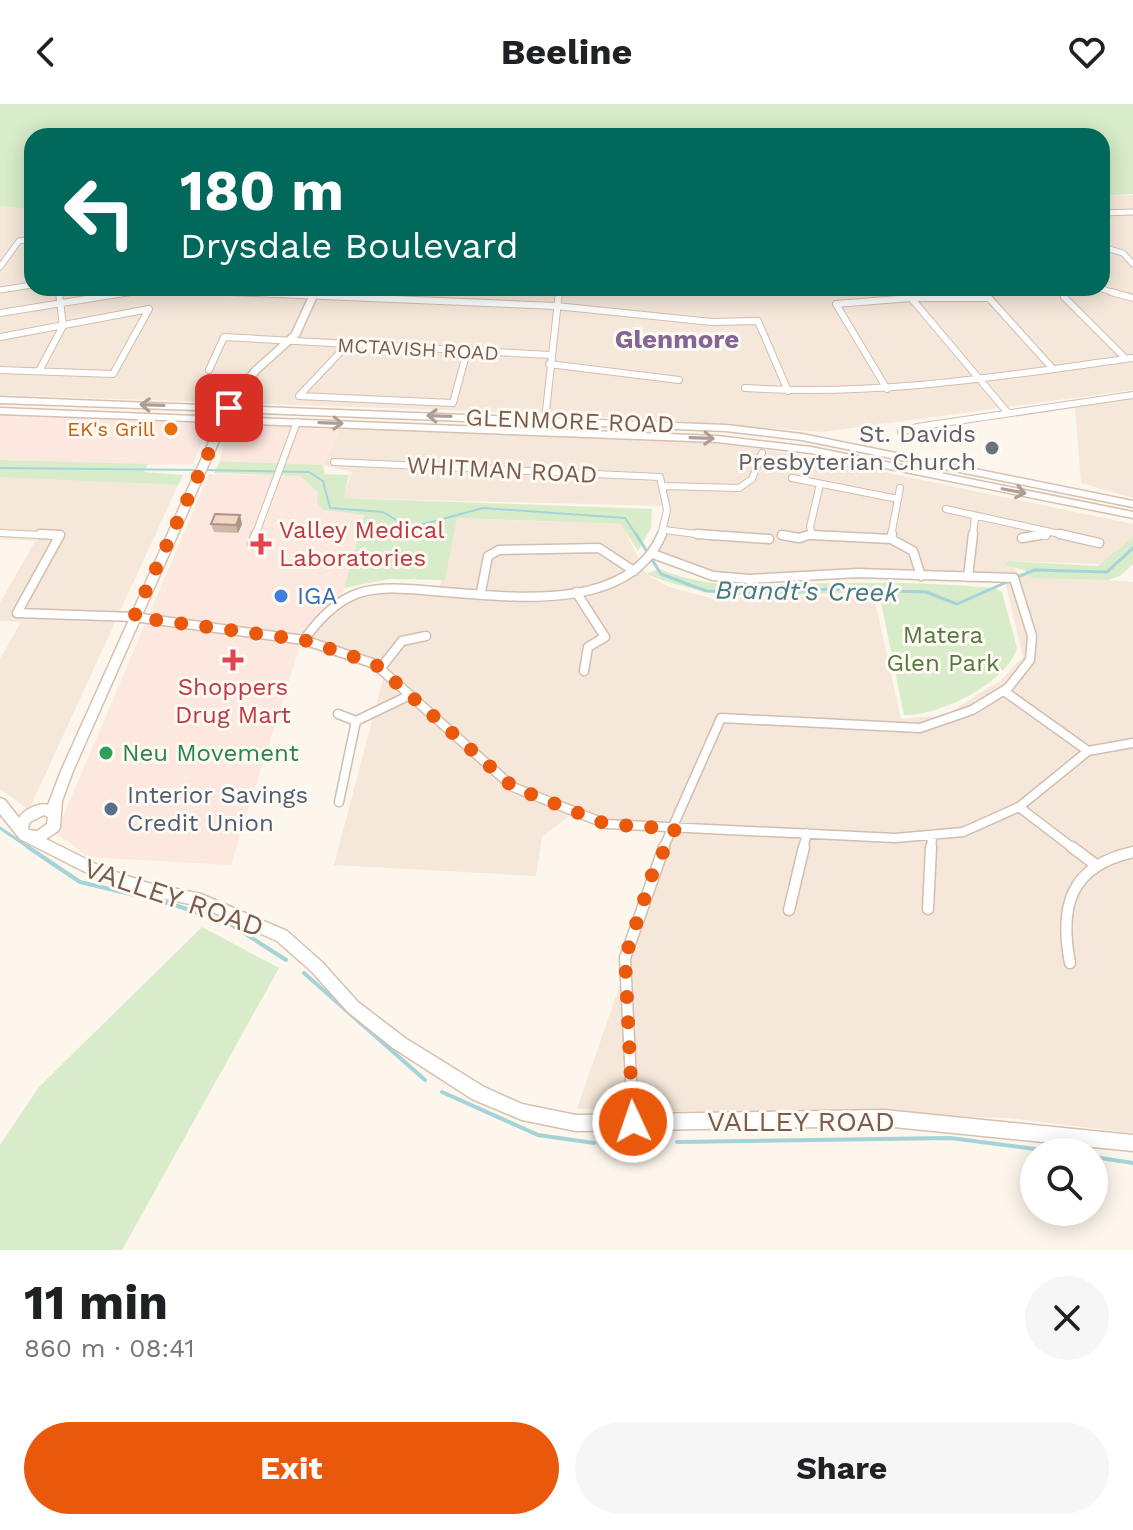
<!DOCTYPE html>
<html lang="en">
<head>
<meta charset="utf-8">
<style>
  body { margin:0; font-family:"Work Sans",sans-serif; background:#f6f6f6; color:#202124; height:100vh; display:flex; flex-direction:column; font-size:30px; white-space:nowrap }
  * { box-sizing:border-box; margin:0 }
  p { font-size:26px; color:#757577 }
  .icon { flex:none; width:44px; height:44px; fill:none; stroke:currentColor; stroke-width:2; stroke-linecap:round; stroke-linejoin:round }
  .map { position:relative; height:1146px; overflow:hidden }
  .sheet { display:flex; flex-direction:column; background:#fff; flex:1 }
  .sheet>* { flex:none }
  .top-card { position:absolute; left:24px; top:24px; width:1086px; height:168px; border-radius:24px; box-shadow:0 4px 20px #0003; background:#00695c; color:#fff; overflow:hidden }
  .fabs { position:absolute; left:1020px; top:1034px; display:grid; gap:16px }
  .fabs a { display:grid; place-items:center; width:88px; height:88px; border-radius:50%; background:#fff; box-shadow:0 4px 20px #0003; font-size:40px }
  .pin { position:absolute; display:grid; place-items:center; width:68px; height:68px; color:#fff; margin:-34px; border-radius:16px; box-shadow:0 4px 12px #0006 }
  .me { position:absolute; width:88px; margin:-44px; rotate:357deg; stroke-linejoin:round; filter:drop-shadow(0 0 6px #0008) }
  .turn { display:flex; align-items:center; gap:28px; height:168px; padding:0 24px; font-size:36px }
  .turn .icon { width:104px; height:104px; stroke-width:2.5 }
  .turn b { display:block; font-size:56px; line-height:68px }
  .round { display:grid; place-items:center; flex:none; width:84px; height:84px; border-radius:42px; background:#f6f6f6 }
  .overview { display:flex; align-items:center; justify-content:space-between; height:136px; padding:0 24px }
  h1 { font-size:48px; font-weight:700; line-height:60px }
  .cta { display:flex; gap:16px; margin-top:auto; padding:16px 24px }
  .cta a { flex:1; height:92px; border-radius:48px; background:#ea580c; color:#fff; font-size:32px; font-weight:700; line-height:92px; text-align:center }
  .cta a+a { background:#f6f6f6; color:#202124 }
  header { display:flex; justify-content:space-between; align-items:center; height:104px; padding:0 24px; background:#fff; font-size:36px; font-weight:700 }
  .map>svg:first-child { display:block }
</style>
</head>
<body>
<header><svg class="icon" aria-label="back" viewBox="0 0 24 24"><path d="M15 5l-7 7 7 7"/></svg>Beeline<svg class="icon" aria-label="heart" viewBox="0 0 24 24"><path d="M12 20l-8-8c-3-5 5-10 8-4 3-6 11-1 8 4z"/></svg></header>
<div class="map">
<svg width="1133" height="1146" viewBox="0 0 1133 1146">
  <rect width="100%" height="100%" fill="#fdf6ec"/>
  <!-- residential -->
  <path fill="#f5e8da" d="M1133,91V286L823,328L560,310L0,291V102L32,103V184H1102V92Z
    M1133,295V394L1081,379L1075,303Z
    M340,323L718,339L807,352L1133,420V433L1103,460L1008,457L1018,469L1133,478V1029L1007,1014L577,1005L673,727L607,725L569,712L542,733L536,772L334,761L383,575L368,564L300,541L334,506L360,492L392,488L438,490L456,414L622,420L646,470L669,483L710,494L874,492L901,615L946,611L1001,576L1023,553L1005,477L798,475L749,479L709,476L657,450L665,428L666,402L342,394L352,368L323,361Z
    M0,372L178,381L29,706L0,685V555L21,518L0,517V499L35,437L0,435Z"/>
  <!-- commercial -->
  <path fill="#fde8e0" d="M0,309L211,316L193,360L105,361L0,356Z
    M228,318L340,323L323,361L220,357Z
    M209,370L300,372L319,390L317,399L323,406L364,411L341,495L312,518L301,538L231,761L88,753L56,729Z"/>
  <!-- green -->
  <path fill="#d8ecc9" d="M0,0H1133V90L1102,92V32H32V105L0,102Z
    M0,356L148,360L144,368L183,371L178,381L0,373Z
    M220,357L323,361L325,370L349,371L343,394L652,405L651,424L638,447L621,420L457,414L445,476L389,475L344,484L364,411L323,406L317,399L318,389L300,372L214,369Z
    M1133,433V460L1120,472L1108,476L1032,474L1024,466L1005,461L1008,457L1098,462Z
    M659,465C720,489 771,480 835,479C888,478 942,479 995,484L1002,488L1017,544C1007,579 939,612 904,611L879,489C796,486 727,504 646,470Z
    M202,823L279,864L122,1146H0V1041L39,983Z"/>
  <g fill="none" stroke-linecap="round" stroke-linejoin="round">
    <!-- stream-far2 -->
    <path stroke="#a5d3da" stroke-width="2" d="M0,364L198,366
      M205,366L309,368L323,377L330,404L383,408L409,424L483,404L625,414L637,432"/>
    <!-- stream-far1 -->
    <path stroke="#a5d3da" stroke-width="3" d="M636,430L661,470L706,487L756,490L832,485L926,488L957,500L1034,466L1107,468L1133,444
      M0,724L31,745"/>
    <!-- stream -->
    <path stroke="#a5d3da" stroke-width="4" d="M28,743L80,778L168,799L227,818L286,856
      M304,869L425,976
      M442,988L538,1031L594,1039
      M677,1038L950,1034L1058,1048
      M1094,1053L1133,1059"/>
    <defs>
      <path id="street-far3" d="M1102,109L1133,108
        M1109,145L1123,149L1133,160
        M0,163L19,137L32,135
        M59,184L60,190
        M903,184L908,190
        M1099,184L1118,190
        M0,186L32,181
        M114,190L171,185L275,190
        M558,190L559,184
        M1065,190L1067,184"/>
      <path id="street-far2" d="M230,188L556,202L712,218L758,217L788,287
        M906,188L1008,309
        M1066,188L1064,193L1126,255
        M1111,188L1133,194
        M0,209L130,188
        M0,233L149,205L113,270L0,266
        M347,241L299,292L453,299L467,247
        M549,260L679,276
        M209,266L224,233L550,251
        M39,267L63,222L59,188
        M745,284C879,293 1001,272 1133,254
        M887,285L836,200L911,194H989L1053,265
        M545,316L559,188
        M901,328L917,323L1133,291
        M334,358L660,373L667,406L661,432
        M792,374L898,395
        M664,382L739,384L752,375L762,349
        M946,405L1069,432
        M665,426L711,432
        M0,429L59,432
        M782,431L790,432
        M812,431L838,432
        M255,432L297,318
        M806,432L812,431L810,423L820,380
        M891,432L900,384
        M973,432L975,412
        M1042,432H1046V427"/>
      <path id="street-far1" d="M40,430L60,431L17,509L134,513L304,536L375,560L513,683L606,720L895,734L963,728L1019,703L1088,647L1133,639
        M697,430L769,435
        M1060,430L1099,439
        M782,431L799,434L812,430
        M812,431L891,435L892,430
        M1022,434L1046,430
        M891,435L913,447L921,472
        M252,440L256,430
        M653,450L713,472L749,475L858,469L1014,474L1032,532L1030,556L1008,584L972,606L920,624L721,614L663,745
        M968,473L973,430
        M481,488L488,452L499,446L599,444L634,467
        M576,488L605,533L588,543L584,567
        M304,536C318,516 335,497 359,489C382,482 409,485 433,487C503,492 628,512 662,430
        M380,565L402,537L426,532
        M1004,587L1088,647
        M338,610L356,617
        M339,698L356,617L410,591
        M1019,703L1074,745
        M803,745L807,729
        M931,745L932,733"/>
      <path id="street" d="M1072,743L1096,761
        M928,805L931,743
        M789,806L804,743
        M1070,859C1059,802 1070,762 1133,748
        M633,1017L625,854L664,743"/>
      <path id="secondary" d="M311,188L318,190L299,232L258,269L235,302L726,321L802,330L1133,397V403L802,336L726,327L232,308L230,313L717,332L811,343L1133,408V414L811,349L717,338L227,319L73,667L62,697L60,723L58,727L46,735L104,764L148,779L201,790L287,827L322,858L358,898L405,934L484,983L522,1000L576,1011L884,1006L1133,1031V1047L884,1022L576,1027L522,1016L472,995L393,944L348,908L312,868L277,837L199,802L148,791L95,773L20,735L0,710V694L5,696L19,714C23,706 40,698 48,701L61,667L218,318L0,310V304L220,313L223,307L0,299V293L226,302L252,265L292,229ZM44,711L48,713L47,720L37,727L29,726L28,723L30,718Z"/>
    </defs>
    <!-- street-far3 casing -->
    <use href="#street-far3" stroke="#d1beb0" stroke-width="7"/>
    <!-- street-far2 casing -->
    <use href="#street-far2" stroke="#d1beb0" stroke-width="8"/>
    <!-- street-far1 casing -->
    <use href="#street-far1" stroke="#d1beb0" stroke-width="11"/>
    <!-- street casing -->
    <use href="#street" stroke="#d1beb0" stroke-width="13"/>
    <!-- secondary casing -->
    <use href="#secondary" stroke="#d6c0b0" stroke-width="3"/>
    <!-- street-far3 -->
    <use href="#street-far3" stroke="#fff" stroke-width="5"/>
    <!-- street-far2 -->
    <use href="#street-far2" stroke="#fff" stroke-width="6"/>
    <!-- street-far1 -->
    <use href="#street-far1" stroke="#fff" stroke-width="8"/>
    <!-- street -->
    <use href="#street" stroke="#fff" stroke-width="10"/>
    <!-- secondary -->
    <use href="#secondary" fill="#fff" fill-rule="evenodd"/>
  </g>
  <!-- wall -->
  <path fill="#d1b7a8" d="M211,420H242L238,429L214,428Z"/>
  <!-- shaded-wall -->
  <path fill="#aa9588" d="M240,411L242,420L238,429L236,421Z"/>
  <!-- building -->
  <path fill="#f3d5c3" stroke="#aa9588" stroke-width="2" d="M215,410L240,411L236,421L211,420Z"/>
  <!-- one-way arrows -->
  <defs><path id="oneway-shaft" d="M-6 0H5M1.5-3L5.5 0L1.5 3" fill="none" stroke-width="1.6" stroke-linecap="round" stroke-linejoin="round" transform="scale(2)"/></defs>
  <g stroke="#af9d94">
    <use href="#oneway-shaft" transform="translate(152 301) rotate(-178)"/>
    <use href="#oneway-shaft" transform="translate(439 312) rotate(-178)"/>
    <use href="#oneway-shaft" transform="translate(331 319) rotate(2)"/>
    <use href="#oneway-shaft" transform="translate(702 334) rotate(2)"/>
    <use href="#oneway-shaft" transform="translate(1014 387) rotate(11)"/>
  </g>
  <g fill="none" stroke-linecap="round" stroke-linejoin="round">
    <!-- route -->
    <path stroke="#ea580c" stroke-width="14" stroke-dasharray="0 25.2" d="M229,304L134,513L304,536L375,560L513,683L606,720L675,725L653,768L625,854L633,1018"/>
  </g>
  <!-- markers -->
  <circle fill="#e8710a" stroke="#fffaf3" stroke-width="3" cx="171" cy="325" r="8"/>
  <circle fill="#6b7280" stroke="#fffaf3" stroke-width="3" cx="992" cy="344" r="8"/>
  <g fill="#e0444e" stroke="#fffaf3" stroke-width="3">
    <path d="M257 428h8v8h8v8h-8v8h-8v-8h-8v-8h8z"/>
    <path d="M229 544h8v8h8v8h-8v8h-8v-8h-8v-8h8z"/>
  </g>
  <circle fill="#3f7fe0" stroke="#fffaf3" stroke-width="3" cx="281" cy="492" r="8"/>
  <circle fill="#2e9e5b" stroke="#fffaf3" stroke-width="3" cx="106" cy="649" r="8"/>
  <circle fill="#5c6f8a" stroke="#fffaf3" stroke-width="3" cx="111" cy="705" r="8"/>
  <g text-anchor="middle" stroke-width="6" stroke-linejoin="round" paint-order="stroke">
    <!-- far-street labels -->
    <g font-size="20" fill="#7a5c4d" stroke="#fffaf3">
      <text transform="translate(418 245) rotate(3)" y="7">MCTAVISH ROAD</text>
    </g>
    <!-- far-food labels -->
    <g font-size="20" fill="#c56008" stroke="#fffaf3" text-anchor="end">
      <text x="155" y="332">EK's Grill</text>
    </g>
    <!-- street labels -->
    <g font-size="24" fill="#7a5c4d" stroke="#fffaf3">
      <text transform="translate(570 317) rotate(2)" y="8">GLENMORE ROAD</text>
      <text transform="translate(502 366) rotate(3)" y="8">WHITMAN ROAD</text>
    </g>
    <!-- worship labels -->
    <g font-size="24" fill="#5b616d" stroke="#fffaf3" text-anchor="end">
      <text x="976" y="338">St. Davids<tspan x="976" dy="28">Presbyterian Church</tspan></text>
    </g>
    <!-- health labels -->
    <g font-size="24" fill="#be3a42" stroke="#fffaf3" text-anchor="start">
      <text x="279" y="434">Valley Medical<tspan x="279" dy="28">Laboratories</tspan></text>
      <text x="233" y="591" text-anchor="middle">Shoppers<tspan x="233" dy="28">Drug Mart</tspan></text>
    </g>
    <!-- shop labels -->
    <g font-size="24" fill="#366cbe" stroke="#fffaf3" text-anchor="start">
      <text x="297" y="500">IGA</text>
    </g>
    <!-- park labels -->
    <g font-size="24" fill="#537a41" stroke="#fffaf3">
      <text x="943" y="539">Matera<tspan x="943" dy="28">Glen Park</tspan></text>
    </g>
    <!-- leisure labels -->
    <g font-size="24" fill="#27864d" stroke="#fffaf3" text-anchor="start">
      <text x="122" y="657">Neu Movement</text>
    </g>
    <!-- service labels -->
    <g font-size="24" fill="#4e5e75" stroke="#fffaf3" text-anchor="start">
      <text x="127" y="699">Interior Savings<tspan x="127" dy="28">Credit Union</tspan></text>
    </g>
    <!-- far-district labels -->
    <g font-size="26" font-weight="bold" fill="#846695" stroke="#fffaf3">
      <text x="677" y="244">Glenmore</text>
    </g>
    <!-- water labels -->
    <g font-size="26" font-style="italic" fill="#437c86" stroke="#fffaf3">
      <text transform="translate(807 487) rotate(1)" y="9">Brandt's Creek</text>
    </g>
    <!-- near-street labels -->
    <g font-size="28" fill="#7a5c4d" stroke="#fffaf3">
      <text transform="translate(174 793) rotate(19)" y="10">VALLEY ROAD</text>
      <text x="801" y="1027">VALLEY ROAD</text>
    </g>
  </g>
</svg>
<div class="fabs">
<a><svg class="icon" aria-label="search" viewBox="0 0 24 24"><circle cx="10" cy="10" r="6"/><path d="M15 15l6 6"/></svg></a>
</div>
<div class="pin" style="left:229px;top:304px;background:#d93025"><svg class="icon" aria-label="arrive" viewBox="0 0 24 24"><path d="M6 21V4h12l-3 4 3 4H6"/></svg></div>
<svg class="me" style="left:633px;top:1018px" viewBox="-20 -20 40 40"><circle r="17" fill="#ea580c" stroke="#fff" stroke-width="3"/><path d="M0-11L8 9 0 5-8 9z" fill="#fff"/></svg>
<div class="top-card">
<div class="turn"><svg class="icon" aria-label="left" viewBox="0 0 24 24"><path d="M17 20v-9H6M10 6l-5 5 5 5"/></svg><div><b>180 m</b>Drysdale Boulevard</div></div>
</div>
</div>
<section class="sheet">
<div class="overview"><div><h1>11 min</h1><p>860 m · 08:41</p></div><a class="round"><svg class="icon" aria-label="close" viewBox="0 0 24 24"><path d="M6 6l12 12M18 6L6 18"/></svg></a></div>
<div class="cta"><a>Exit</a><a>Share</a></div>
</section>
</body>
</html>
